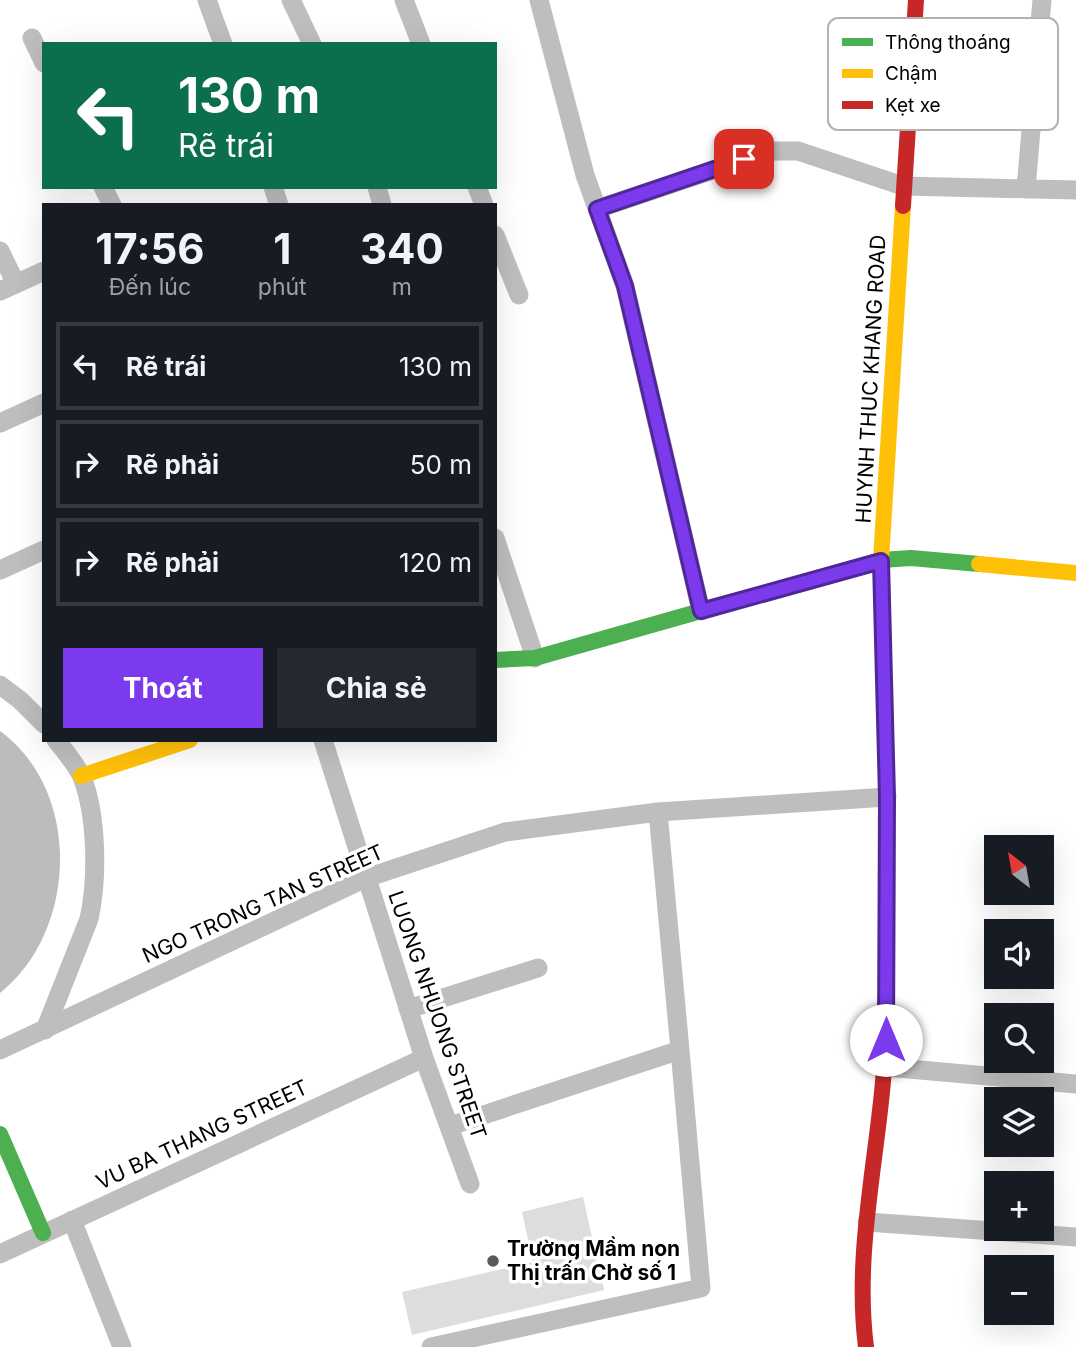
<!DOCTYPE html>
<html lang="vi">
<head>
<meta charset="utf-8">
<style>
  body { margin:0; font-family:Inter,sans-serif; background:#242831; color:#f1f3f6; height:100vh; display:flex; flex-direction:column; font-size:26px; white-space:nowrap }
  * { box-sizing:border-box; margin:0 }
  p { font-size:23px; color:#9ea1a6 }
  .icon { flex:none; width:38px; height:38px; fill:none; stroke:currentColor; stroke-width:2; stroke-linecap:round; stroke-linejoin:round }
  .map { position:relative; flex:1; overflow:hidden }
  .sheet { position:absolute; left:42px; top:203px; width:455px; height:539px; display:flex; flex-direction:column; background:#171b24; border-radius:0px; box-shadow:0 7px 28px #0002 }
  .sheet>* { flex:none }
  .top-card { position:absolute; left:42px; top:42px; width:455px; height:147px; border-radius:0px; box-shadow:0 7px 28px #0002; background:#0b6e4f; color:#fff; overflow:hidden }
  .needle { width:46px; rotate:329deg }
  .tools { position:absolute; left:984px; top:835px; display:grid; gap:14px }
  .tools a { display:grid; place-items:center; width:70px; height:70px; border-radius:0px; background:#171b24; box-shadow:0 7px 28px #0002; font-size:35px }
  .pin { position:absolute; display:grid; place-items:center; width:60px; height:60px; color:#fff; margin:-30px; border-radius:14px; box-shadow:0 4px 10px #0006 }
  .me { position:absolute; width:77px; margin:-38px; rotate:0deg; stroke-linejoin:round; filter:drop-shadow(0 0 5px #0008) }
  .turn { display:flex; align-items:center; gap:24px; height:147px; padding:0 21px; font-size:32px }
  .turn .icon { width:91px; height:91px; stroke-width:2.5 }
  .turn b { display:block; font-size:49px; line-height:60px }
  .eta { display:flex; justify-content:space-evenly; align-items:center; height:119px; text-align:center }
  .eta b { font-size:42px; font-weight:700; line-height:49px }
  .action { display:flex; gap:14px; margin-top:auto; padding:14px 21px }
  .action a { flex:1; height:80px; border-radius:0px; background:#7c3aed; color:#fff; font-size:28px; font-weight:700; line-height:80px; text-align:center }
  .action a+a { background:#242831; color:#f1f3f6 }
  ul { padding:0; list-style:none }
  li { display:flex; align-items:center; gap:21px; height:88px; margin:0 14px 10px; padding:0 7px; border:4px solid #363941; border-radius:0px }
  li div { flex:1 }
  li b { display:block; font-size:26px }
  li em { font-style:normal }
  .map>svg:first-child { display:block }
</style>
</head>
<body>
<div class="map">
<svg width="1076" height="1347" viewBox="0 0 1076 1347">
  <rect width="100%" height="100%" fill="#fff"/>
  <!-- water -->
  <path fill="#bcbcbc" d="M0,731C82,791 78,931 0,993Z"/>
  <!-- building -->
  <path fill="#ddd" d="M583,1197L604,1290L412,1335L402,1292L533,1262L522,1212Z"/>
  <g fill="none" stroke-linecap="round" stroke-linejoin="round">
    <!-- street -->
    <path stroke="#bebebe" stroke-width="19" d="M207,0L223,44
      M291,0L312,44
      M404,0L421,44
      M539,0L585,175L625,286L701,611
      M32,38L44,63
      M103,187L112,205
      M273,187L279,205
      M377,187L382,205
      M477,187L484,205
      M1026,189L1042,0
      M597,209L769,151H798L903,186L1076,190
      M495,235L519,295
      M0,251L16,284
      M0,291L44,271
      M0,423L44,403
      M495,538L535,658
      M0,570L44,550
      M0,685L20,700L44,724
      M323,740L424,1058L470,1184
      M408,1009L538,968
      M45,1030L89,919C98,878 97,816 82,777C76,764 65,751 56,740
      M0,1050L366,878L505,832L658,812L887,797
      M886,1067L1076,1084
      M450,1126L680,1050L658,812
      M72,1220L122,1347
      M867,1222L1076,1237
      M0,1254L424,1058
      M431,1347L701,1288L680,1050"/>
    <!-- fast -->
    <path stroke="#4caf50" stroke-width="16" d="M495,660L535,658L881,560L911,558L979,564
      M886,745V1021
      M0,1134L43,1233"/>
    <!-- slow -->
    <path stroke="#ffc107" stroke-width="16" d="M979,564L1076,573
      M886,745L881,560L903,206
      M81,776L190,740"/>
    <!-- jam -->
    <path stroke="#c62828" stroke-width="16" d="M903,206L916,0
      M866,1347C852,1238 886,1130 886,1021"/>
  </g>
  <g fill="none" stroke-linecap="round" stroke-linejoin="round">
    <defs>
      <path id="route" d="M744,159L597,209L625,286L701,611L881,561L887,797L886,1040"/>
    </defs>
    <!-- route casing -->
    <use href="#route" stroke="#51269a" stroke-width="18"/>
    <!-- route -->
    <use href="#route" stroke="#7c3aed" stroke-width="12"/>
  </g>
  <!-- markers -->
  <circle fill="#595959" stroke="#fff" stroke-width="2.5" cx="493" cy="1261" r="7"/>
  <g text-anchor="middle" stroke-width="7" stroke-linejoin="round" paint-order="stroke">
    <!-- street labels -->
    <g font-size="21" fill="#000" stroke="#fff">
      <text transform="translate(871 379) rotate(-87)" y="7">HUYNH THUC KHANG ROAD</text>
      <text transform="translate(263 904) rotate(-24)" y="7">NGO TRONG TAN STREET</text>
      <text transform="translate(437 1015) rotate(71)" y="7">LUONG NHUONG STREET</text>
      <text transform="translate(202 1135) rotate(-25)" y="7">VU BA THANG STREET</text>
    </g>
    <!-- poi labels -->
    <g font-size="21" font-weight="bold" fill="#000" stroke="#fff" text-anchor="start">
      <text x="507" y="1256">Trường Mầm non<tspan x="507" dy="24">Thị trấn Chờ số 1</tspan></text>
    </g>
  </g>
  <!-- legend -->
  <rect x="828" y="18" width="230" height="112" rx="10" fill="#fff" stroke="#b2b2b2" stroke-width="2"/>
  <rect x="842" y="38" width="31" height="8" fill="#4caf50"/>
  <rect x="842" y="69" width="31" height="9" fill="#ffc107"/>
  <rect x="842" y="101" width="31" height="8" fill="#c62828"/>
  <g font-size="19" fill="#000">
    <text x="885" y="49">Thông thoáng</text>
    <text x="885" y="80">Chậm</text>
    <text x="885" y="112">Kẹt xe</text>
  </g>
</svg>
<div class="tools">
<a><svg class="needle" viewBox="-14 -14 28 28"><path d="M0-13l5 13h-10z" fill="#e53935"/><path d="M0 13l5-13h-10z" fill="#9ea1a6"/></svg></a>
<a><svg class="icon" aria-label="sound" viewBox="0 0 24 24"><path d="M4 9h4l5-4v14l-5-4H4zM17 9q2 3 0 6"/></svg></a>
<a><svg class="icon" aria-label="search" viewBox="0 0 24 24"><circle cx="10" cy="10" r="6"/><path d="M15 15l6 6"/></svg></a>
<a><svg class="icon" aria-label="layers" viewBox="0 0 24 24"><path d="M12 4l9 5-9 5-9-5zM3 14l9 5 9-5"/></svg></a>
<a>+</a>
<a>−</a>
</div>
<div class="pin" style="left:744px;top:159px;background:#d93025"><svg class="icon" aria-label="arrive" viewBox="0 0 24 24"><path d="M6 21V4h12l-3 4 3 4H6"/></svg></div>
<svg class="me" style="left:886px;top:1040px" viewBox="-20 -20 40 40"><circle r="19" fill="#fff"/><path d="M0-13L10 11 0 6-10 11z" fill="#7c3aed"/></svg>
<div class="top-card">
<div class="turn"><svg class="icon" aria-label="left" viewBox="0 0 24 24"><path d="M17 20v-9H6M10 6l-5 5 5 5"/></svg><div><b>130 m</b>Rẽ trái</div></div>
</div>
<section class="sheet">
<div class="eta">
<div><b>17:56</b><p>Đến lúc</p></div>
<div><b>1</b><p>phút</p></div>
<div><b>340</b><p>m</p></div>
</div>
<ul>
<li><svg class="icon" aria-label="left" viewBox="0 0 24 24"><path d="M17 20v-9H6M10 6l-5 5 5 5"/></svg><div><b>Rẽ trái</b></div><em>130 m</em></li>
<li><svg class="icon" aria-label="right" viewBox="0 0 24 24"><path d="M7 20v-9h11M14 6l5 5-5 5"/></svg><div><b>Rẽ phải</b></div><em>50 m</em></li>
<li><svg class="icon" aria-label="right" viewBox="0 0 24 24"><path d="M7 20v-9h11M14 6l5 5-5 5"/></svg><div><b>Rẽ phải</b></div><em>120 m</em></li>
</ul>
<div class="action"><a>Thoát</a><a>Chia sẻ</a></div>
</section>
</div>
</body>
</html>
